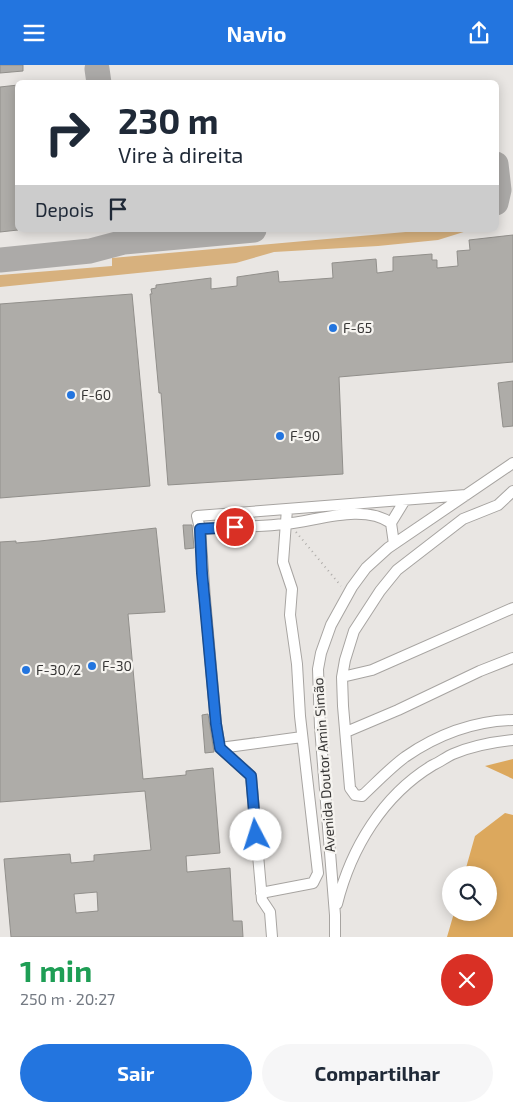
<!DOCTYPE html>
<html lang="pt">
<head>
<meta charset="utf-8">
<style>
  body { margin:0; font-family:"Exo 2",sans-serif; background:#f6f6f7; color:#1f2937; height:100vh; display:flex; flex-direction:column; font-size:19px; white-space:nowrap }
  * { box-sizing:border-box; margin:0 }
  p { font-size:16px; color:#747a83 }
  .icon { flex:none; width:28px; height:28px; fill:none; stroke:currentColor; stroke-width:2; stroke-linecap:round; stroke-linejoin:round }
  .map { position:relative; height:872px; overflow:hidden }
  .drawer { display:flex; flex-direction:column; background:#fff; flex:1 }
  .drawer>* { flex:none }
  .banner { position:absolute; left:15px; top:15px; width:484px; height:152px; border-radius:8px; box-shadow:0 2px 12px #0003; background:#fff; color:#1f2937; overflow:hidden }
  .tools { position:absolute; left:442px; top:801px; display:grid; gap:10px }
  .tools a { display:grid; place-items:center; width:55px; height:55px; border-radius:50%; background:#fff; box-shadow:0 2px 12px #0003; font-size:25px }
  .pin { position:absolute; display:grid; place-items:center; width:42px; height:42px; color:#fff; margin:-21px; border:2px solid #fff; border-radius:50%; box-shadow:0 1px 5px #0007 }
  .me { position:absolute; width:55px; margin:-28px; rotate:355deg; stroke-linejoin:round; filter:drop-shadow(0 0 4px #0008) }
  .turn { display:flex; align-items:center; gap:18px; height:105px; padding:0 20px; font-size:22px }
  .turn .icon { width:65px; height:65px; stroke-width:2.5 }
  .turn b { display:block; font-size:35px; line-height:42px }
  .then { display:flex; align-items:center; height:48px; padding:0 20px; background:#0003; gap:10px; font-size:19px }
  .round { display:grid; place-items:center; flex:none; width:52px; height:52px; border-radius:26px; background:#f6f6f7 }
  .headline { display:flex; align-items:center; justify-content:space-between; height:85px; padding:0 20px }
  h1 { font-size:30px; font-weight:700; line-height:38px; color:#1e9e55 }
  .action { display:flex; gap:10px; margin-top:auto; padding:10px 20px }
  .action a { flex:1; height:58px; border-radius:30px; background:#2375df; color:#fff; font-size:20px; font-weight:700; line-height:58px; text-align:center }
  .action a+a { background:#f6f6f7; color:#1f2937 }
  header { display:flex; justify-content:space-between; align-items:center; height:65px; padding:0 20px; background:#2375df; color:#fff; font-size:22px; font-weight:700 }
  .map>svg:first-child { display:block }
</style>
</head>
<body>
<header><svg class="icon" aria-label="menu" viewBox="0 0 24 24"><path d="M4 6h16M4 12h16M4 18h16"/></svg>Navio<svg class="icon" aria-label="share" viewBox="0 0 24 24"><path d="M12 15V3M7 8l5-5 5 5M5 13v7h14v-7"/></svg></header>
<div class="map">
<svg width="513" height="872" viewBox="0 0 513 872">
  <rect width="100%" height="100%" fill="#e9e6e3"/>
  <!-- green -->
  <path fill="#d7b17e" d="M428,165H470L438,175L378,181L274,187L236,198L0,222V210L112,201V193Z"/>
  <!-- forest -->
  <path fill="#dca85d" d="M513,694V714L485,701Z
    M505,748L513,750V872H447L454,848H489V810H464L475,771Z"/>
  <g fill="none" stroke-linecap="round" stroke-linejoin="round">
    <!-- taxiway -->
    <path stroke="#acaaa8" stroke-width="25" d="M97,4L99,18
      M496,99L499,125L496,138
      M0,195L90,186L124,177L254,165"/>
  </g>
  <!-- building -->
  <path fill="#aeaca8" stroke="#918f8b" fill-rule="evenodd" d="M0,0H23V6L0,8Z
    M18,20V165L0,167V22Z
    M513,170V297L339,312L343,409L168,420L161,328H159L150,229H152L151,224L156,223V220L211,213V224L237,221V212L278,206L279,217L333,213L332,198L376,194L377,208L393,206V192L407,191L432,189V195H437V203L458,201L457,186L470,185L469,175Z
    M132,229L150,421L0,433V239Z
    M513,316V361L503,362L498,318Z
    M183,460H192L194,483L185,484Z
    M156,463L165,547L128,549L143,714L186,710V706L213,703L220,788L186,791L187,807L230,803L233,856H242L243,872H11L4,794L70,789L71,798L94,796V790L151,785L145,726L0,737V477L16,476V478L40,476ZM97,827L98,846L76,848L74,829Z
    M208,649L214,687L205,688L202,650Z"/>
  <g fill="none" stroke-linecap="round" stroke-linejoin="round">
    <defs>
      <path id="minor" d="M513,426L498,440L463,454L397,505L380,526L354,566L345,595L342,612L343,641L350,723L355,730L362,731C376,718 390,703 405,692C437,670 474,656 513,655
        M391,458L405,435
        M200,464C229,462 257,462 285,459C317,456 363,438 391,458L394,479
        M342,612L372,605L513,543
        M346,667L398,645L480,606L513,593
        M220,683L302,672
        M261,828L313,818L318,808L300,651L297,599L290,550L292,524L283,497L287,444
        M337,839C351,783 383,730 433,700C440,697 446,692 453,689C472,681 493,677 513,675
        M272,872L270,847L262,835L251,711L220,683L216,659L205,534L200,464L197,451L466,430
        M335,872V850L320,662L318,604L321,588L331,560L352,522L366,503L388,483L513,398"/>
    </defs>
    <!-- minor casing -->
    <use href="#minor" stroke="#a7a4a1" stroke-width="12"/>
    <!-- path -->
    <path stroke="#aeaca9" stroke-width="2" stroke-dasharray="1 4" stroke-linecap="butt" d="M296,467L341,521"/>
    <!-- minor -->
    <use href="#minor" stroke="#fff" stroke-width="10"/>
  </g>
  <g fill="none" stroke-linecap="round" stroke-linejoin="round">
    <defs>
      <path id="route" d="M235,462L200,464L202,508L216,659L220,683L251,711L256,770"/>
    </defs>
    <!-- route casing -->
    <use href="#route" stroke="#174c91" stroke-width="12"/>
    <!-- route -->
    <use href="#route" stroke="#2375df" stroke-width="9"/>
  </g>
  <!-- markers -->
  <g fill="#2375df" stroke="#f6f4f0" stroke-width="2">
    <circle cx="333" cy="263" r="5"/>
    <circle cx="71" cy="330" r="5"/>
    <circle cx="280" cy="371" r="5"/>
    <circle cx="92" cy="601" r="5"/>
    <circle cx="26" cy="605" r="5"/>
  </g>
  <g text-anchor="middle" stroke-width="4.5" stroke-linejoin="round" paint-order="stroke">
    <!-- poi labels -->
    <g font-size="14" fill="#373635" stroke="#f6f4f0" text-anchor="start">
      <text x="343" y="268">F-65</text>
      <text x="81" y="335">F-60</text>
      <text x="290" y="376">F-90</text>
      <text x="102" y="606">F-30</text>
      <text x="36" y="610">F-30/2</text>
    </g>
    <!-- street labels -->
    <g font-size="14" fill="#373635" stroke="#f6f4f0">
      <text transform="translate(324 700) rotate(-94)" y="5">Avenida Doutor Amin Simão</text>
    </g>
  </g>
</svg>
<div class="tools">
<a><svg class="icon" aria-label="search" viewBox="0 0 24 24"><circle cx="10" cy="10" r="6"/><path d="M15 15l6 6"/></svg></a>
</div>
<div class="pin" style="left:235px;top:462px;background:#d93025"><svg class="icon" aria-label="arrive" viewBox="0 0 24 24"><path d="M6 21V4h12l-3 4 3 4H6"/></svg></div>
<svg class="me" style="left:256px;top:770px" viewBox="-20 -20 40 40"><circle r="19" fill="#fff"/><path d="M0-13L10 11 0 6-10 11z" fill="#2375df"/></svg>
<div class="banner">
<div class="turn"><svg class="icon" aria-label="right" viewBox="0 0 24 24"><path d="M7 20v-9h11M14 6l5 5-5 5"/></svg><div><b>230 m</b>Vire à direita</div></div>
<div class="then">Depois<svg class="icon" aria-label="arrive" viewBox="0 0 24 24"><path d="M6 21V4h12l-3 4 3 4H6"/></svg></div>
</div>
</div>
<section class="drawer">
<div class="headline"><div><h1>1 min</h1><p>250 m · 20:27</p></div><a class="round" style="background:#d93025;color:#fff"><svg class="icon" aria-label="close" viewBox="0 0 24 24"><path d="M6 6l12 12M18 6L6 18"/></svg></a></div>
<div class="action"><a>Sair</a><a>Compartilhar</a></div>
</section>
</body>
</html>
